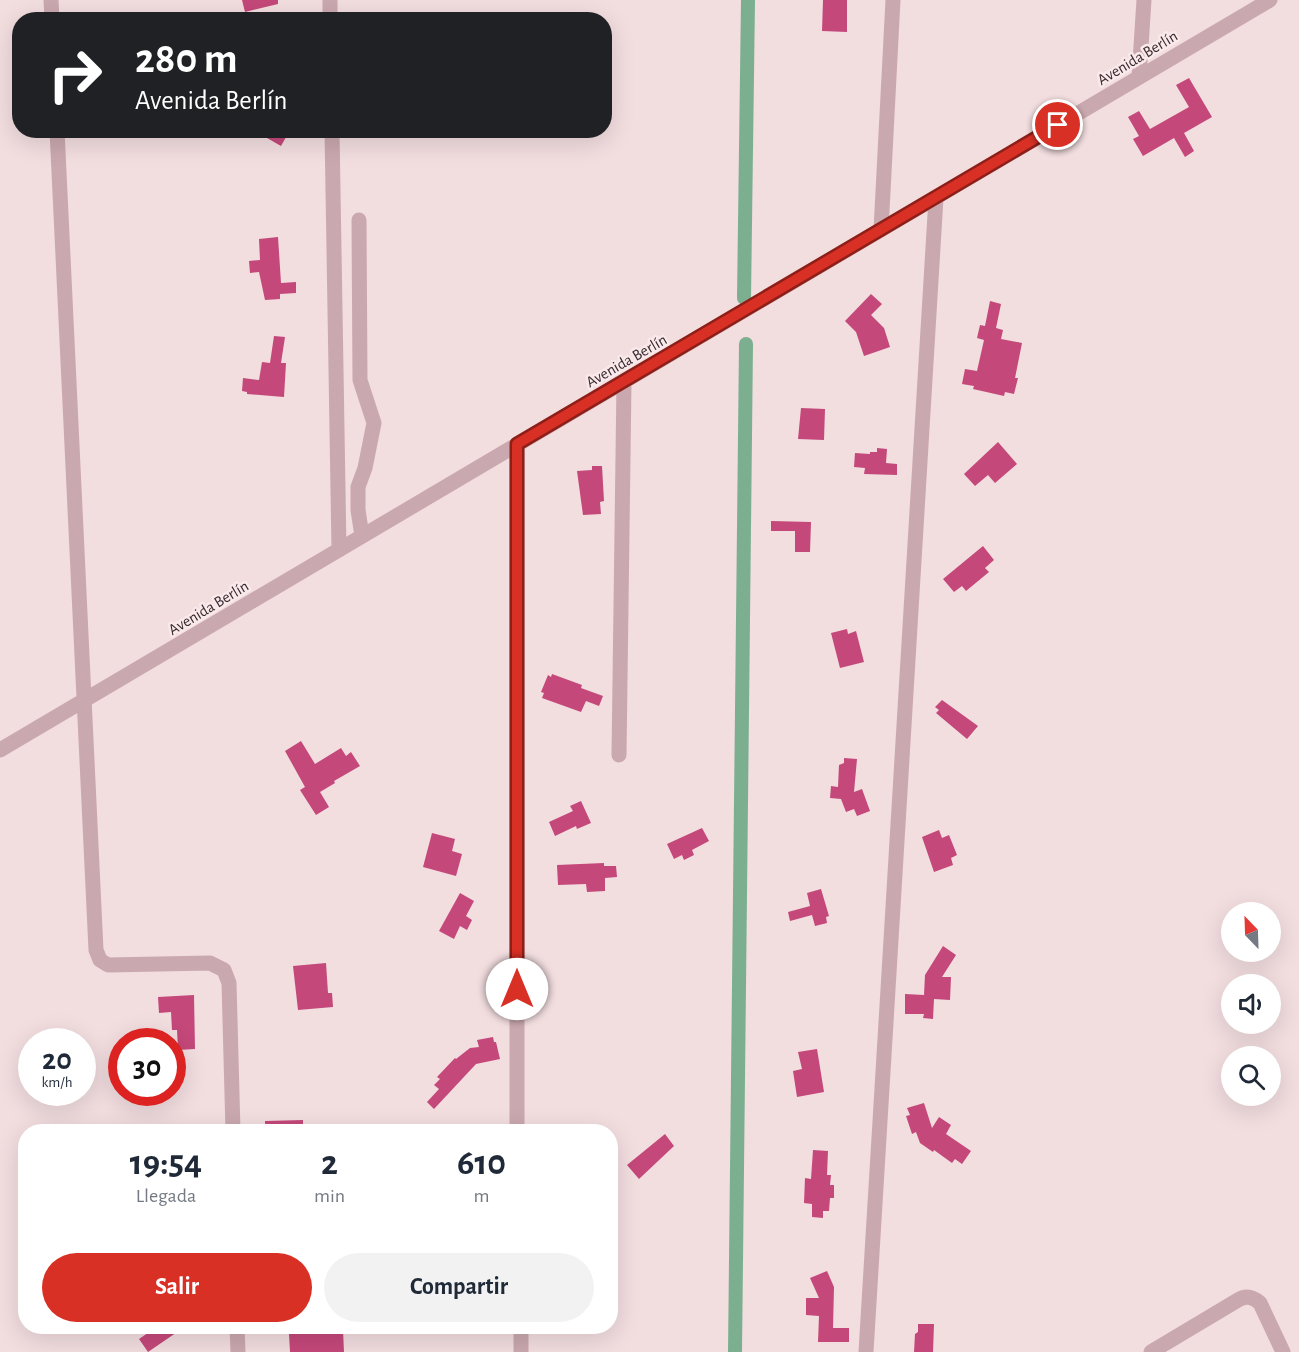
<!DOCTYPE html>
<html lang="es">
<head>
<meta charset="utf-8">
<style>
  body { margin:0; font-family:"Alegreya Sans",sans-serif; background:#f2f2f3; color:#1f2937; height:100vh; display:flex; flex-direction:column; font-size:22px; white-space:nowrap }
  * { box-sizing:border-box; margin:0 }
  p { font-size:20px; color:#747a83 }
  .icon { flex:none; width:33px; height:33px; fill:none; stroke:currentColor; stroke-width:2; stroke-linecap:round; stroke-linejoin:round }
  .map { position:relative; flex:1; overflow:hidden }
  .side { position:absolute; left:18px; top:1124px; width:600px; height:210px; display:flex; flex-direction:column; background:#fff; border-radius:24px; box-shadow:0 6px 24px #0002 }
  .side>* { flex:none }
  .guide { position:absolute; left:12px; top:12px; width:600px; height:126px; border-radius:24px; box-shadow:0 6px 24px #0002; background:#202124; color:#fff; overflow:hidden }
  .needle { width:39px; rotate:337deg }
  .buttons { position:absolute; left:1221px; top:902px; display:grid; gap:12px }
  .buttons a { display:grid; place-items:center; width:60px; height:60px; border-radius:50%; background:#fff; box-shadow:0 6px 24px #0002; font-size:30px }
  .speed { position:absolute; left:18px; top:1028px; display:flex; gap:12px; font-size:30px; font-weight:700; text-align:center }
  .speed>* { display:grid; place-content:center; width:78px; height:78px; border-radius:50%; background:#fff; box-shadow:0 6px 24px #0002; line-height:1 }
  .speed small { font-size:15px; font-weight:400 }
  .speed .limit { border:9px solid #d22; background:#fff; color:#111 }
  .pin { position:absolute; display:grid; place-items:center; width:51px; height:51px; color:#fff; margin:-26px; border:3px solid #fff; border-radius:50%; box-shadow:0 2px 6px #0007 }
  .me { position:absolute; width:66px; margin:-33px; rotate:0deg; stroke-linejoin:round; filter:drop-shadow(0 0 4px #0008) }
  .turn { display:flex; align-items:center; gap:21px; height:126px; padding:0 24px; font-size:27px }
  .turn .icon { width:78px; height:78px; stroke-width:2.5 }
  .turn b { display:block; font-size:42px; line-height:51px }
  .eta { display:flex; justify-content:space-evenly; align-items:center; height:102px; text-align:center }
  .eta b { font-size:36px; font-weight:700; line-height:42px }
  .action { display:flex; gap:12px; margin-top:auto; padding:12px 24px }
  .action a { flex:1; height:69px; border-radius:36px; background:#d93025; color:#fff; font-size:24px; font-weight:700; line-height:69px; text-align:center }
  .action a+a { background:#f2f2f3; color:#1f2937 }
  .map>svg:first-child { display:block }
</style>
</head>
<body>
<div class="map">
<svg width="1299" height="1352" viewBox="0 0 1299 1352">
  <rect width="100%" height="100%" fill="#f2dddf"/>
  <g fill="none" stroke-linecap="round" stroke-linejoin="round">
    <!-- canal -->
    <path stroke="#7caf90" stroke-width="14" d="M744,298L748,0
      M735,1352L746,344"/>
  </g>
  <!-- building -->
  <path fill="#c4487a" d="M242,0H278V4L245,12Z
    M823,0H847V32L822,31Z
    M1189,78L1212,117L1184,133L1194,151L1185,157L1174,138L1143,156L1133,139L1139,136L1128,117L1139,111L1150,129L1189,107L1176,85Z
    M271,130H290L281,146L267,138Z
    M278,237L281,283L296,282V293L280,294V299L265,300L259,272L250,273L249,261L260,260L259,239Z
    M871,294L882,304L871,315L884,328L890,347L864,356L856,332L845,321Z
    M990,301L1001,304L996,328L1003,330L1001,339L1022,343L1015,378H1018L1014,394L1005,392L1004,396L973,389L974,386L962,384L965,369L977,371L984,340L977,338L980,325L985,326Z
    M274,336L285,337L281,363H286L284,397L247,394V392L242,391L243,378L259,380L262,362L270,363Z
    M801,408L825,409L824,440L798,439Z
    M998,442L1017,464L995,483L988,475L975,486L964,474Z
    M877,448L887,449L886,463L897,464V475L864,474L865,468L854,467L855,453L870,454V452H877Z
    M592,466H602L604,501L600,502L601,514L583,515L577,471L592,470Z
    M771,521L811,522L810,552H795V531H771Z
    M983,546L994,560L985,568L989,572L966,591L962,586L954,592L943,579Z
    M847,629L848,634L856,631L864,662L840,668L831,633Z
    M552,674L582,685L581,688L603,696L599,706L586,701L581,712L542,698L544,693L541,692L548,675L551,677Z
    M942,700L978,726L967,739L936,713L939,710L935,707Z
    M301,741L315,764L341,748L346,756L351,752L360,766L334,781L335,783L320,792L329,807L316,815L300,790L305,787L285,751Z
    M844,758L857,759L854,792L862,789L870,811L857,816L854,809L846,812L841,799L830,798L831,786L838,787L839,765L844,763Z
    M581,801L591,823L577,829L576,826L555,836L549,822L573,811L570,806Z
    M702,828L709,841L692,850L694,855L684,860L682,855L674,859L667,844Z
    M939,830L942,838L949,835L957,855L951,858L953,865L934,872L922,837Z
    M432,833L455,839L452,851L462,854L456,876L423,867Z
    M604,863V866H616L617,877L605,878V891L587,892L586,884L558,885L557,865Z
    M821,889L829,916L826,917L827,923L815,926L812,915L790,921L788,912L810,906L807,893Z
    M460,893L474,901L466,916L472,920L467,930L460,926L454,939L439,931Z
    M943,946L956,955L942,977H951L950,1000L934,999L933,1019L923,1018L924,1014H905V994L924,995L925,975Z
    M326,963L328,993H332L333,1007L298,1010L293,966Z
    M194,995L195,1049L178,1050L177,1030H172L171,1012L159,1013L158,997Z
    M493,1037L494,1042H496L500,1059L476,1064L434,1109L427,1102L439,1089L434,1085L440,1079L437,1077L455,1058L456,1059L470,1048L479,1047L477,1040Z
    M817,1049L824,1092L797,1097L793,1071L802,1069L798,1052Z
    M924,1103L932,1128L939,1117L951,1125L946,1134L971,1151L962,1164L955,1159L952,1163L934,1150L933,1152L920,1143L916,1132L912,1134L906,1116L910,1115L907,1108Z
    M303,1120V1131H265V1121Z
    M665,1134L674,1146L639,1179L627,1165Z
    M813,1150L828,1151L827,1175H831L830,1185H834V1198H830L829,1211H823V1218L812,1217V1204L804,1203L805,1178L811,1179Z
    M827,1271L834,1287L833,1328H849V1342H818L819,1316L806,1315V1298H819L810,1278Z
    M918,1324H934L933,1352H914L915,1334L918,1332Z
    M158,1326H186L148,1352L139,1339Z
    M297,1326H325V1331L343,1330L344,1352H290L289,1334L298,1333Z"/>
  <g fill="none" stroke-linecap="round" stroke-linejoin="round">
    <!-- minor -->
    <path stroke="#caa8af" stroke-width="15" d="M51,0L52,20
      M330,0V20
      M1139,77L1144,0
      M57,130L96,950L100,960L108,965L210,963L224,970L229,983L233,1131
      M332,130L339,550
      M359,220L360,380L374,423L365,468L358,487V510L362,536
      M881,230L893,0
      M517,444V1131
      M0,750L1270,0
      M619,755L624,382
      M237,1326L238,1352
      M521,1326V1352
      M866,1352L936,198
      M1151,1352L1238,1300C1246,1295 1253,1297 1260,1303L1283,1352"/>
  </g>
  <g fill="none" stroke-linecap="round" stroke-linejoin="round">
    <defs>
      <path id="route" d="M517,989V444L1058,125"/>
    </defs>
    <!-- route casing -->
    <use href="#route" stroke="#8d1f18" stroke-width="15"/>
    <!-- route -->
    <use href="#route" stroke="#d93025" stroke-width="10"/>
  </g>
  <g text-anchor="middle" stroke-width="5" stroke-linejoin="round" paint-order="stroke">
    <!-- street labels -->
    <g font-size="16" fill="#37282d" stroke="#f9e9eb">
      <text transform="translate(1137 57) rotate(-31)" y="6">Avenida Berlín</text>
      <text transform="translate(626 360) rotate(-30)" y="6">Avenida Berlín</text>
      <text transform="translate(208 607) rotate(-31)" y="6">Avenida Berlín</text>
    </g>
  </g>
</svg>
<div class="buttons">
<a><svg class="needle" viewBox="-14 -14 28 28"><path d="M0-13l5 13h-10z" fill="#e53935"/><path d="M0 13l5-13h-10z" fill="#747a83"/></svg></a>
<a><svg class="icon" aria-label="sound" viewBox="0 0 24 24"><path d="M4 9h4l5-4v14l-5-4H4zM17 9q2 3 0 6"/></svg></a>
<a><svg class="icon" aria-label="search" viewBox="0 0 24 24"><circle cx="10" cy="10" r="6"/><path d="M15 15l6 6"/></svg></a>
</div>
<div class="speed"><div>20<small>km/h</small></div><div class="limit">30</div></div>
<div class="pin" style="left:1058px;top:125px;background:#d93025"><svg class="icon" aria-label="arrive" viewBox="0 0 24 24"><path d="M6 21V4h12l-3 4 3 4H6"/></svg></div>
<svg class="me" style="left:517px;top:989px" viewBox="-20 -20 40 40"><circle r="19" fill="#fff"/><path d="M0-13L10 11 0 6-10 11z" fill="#d93025"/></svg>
<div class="guide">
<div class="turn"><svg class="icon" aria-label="right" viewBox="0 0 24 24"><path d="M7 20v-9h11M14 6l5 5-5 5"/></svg><div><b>280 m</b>Avenida Berlín</div></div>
</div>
<section class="side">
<div class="eta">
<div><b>19:54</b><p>Llegada</p></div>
<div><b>2</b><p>min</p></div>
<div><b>610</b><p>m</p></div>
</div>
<div class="action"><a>Salir</a><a>Compartir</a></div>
</section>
</div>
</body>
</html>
